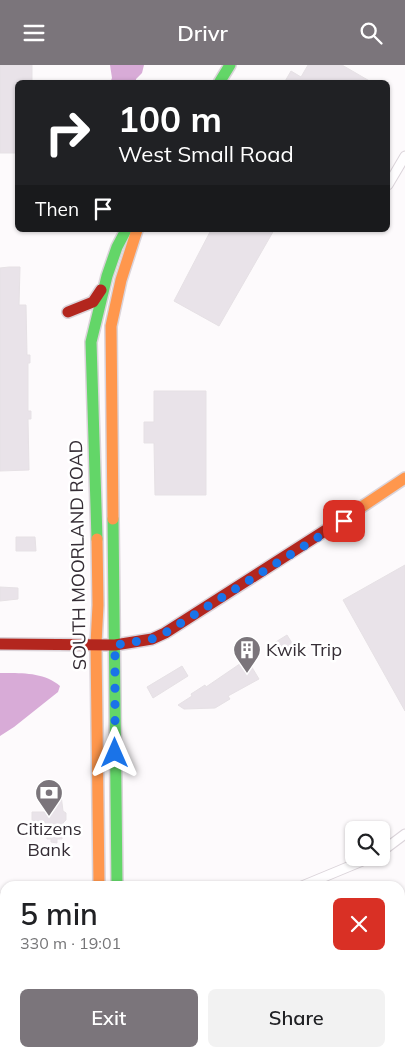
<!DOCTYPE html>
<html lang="en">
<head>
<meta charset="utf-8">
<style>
  body { margin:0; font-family:Mulish,sans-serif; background:#f2f2f2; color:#202124; height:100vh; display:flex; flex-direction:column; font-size:19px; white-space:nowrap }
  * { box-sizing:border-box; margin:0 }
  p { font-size:16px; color:#757577 }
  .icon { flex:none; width:28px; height:28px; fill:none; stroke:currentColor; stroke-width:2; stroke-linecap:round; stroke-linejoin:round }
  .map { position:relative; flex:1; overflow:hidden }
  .panel { position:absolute; left:0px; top:816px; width:405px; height:176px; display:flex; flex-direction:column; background:#fff; border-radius:15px 15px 0 0; box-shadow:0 1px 4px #0004 }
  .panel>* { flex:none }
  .guide { position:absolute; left:15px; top:15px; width:375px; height:152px; border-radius:8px; box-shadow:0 1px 4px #0004; background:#202124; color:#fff; overflow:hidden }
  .fabs { position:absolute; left:345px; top:756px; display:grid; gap:10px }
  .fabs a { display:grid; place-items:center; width:45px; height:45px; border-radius:8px; background:#fff; box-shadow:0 1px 4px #0004; font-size:25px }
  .pin { position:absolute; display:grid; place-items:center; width:42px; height:42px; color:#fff; margin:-21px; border-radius:10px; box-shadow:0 2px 8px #0006 }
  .me { position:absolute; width:55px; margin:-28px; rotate:0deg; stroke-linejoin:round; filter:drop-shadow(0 0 4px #0008) }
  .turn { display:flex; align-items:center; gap:18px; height:105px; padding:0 20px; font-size:22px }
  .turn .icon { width:65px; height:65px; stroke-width:2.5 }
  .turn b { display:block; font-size:35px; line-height:42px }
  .then { display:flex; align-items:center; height:48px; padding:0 20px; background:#0003; gap:10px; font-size:19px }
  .round { display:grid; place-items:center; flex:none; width:52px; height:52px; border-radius:8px; background:#f2f2f2 }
  .overview { display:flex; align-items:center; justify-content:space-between; height:85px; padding:0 20px }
  h1 { font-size:30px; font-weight:600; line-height:38px }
  .button { display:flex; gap:10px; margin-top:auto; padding:10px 20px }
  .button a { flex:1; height:58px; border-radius:8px; background:#7b757b; color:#fff; font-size:20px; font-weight:600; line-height:58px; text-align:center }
  .button a+a { background:#f2f2f2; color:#202124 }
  header { display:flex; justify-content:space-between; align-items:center; height:65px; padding:0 20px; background:#7b757b; color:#fff; font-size:22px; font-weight:600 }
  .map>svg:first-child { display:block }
</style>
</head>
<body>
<header><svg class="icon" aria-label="menu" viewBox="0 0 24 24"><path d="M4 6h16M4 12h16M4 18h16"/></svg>Drivr<svg class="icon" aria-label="search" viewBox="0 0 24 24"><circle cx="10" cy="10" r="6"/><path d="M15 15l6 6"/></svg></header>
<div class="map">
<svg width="405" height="992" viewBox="0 0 405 992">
  <rect width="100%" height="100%" fill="#fdfafc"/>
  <!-- water -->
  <path fill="#d8abd7" d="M110,0H144L142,8L136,14V17L110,18L112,13Z
    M0,608C21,608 44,607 60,621L58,627L14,662L0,671Z"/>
  <!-- building -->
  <path fill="#e9e3e9" stroke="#e6e1e5" d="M0,0H32V18H18V88H0Z
    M308,0H342L373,18H284L291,6L301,12Z
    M211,165H274L219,261L174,236Z
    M9,202H20L19,240H26L27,290H30V298H28V346H31V354H28L29,405L0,406V203Z
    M154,326H206V430H155L154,378H144V357H154Z
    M16,472H35L36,486H16Z
    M405,500V646L343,535Z
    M0,522L18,523V534L0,536Z
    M287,570L295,583L279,592L271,580Z
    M247,594L259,614L228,631L230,634L215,643L184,644L178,640L192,631L191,629L205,620L206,622Z
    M182,601L188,611L153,633L147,622Z
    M51,726H57V730H61L63,746L66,748V755L63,758V763H62V774H57V778L51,777V774H47L45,757H32V747H45L46,730H51Z"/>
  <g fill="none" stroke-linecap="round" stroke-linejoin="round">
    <defs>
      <path id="street" d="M388,120L405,91
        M381,787L405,769
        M302,821L372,792
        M0,833H5"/>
      <path id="fast" d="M219,18L230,0
        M113,454L117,821
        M97,474L91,277L107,211L117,182L126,165
        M118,988V992"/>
      <path id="slow" d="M348,451L405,413
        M113,454L111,261L121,215L137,165
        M97,474L98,540L96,579L99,821"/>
      <path id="jam" d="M68,247L93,237L101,225
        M0,579L115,580L152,574L165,568L348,451
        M101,988V992"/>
    </defs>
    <!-- street casing -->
    <use href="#street" stroke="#dbd4da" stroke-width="11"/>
    <!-- fast casing -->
    <use href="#fast" stroke="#dbd4da" stroke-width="14"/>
    <!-- slow casing -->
    <use href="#slow" stroke="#dbd4da" stroke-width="14"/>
    <!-- jam casing -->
    <use href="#jam" stroke="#dbd4da" stroke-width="14"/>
    <!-- street -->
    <use href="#street" stroke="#fffeff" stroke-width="9"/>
    <!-- fast -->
    <use href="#fast" stroke="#63d668" stroke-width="11"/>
    <!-- slow -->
    <use href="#slow" stroke="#ff974d" stroke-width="11"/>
    <!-- jam -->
    <use href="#jam" stroke="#b3261e" stroke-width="11"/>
  </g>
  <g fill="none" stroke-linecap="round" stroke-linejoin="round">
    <!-- route -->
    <path stroke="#1a73e8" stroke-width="9" stroke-dasharray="0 16.2" d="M115,688V580L152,574L165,568L344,456"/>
  </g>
  <!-- icons -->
  <defs>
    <symbol id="building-pin" viewBox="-11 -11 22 30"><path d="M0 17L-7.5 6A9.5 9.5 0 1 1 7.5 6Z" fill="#7b757b" stroke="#fff"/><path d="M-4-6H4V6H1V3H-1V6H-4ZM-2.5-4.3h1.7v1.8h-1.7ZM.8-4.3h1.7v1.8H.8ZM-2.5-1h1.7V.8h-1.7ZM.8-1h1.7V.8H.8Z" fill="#fff"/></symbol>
    <symbol id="bank-pin" viewBox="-11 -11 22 30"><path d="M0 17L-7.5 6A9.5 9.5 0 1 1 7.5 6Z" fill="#7b757b" stroke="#fff"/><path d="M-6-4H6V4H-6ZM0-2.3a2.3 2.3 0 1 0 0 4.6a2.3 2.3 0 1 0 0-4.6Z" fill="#fff"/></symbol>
  </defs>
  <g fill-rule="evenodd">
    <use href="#building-pin" x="231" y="569" width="32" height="43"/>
    <use href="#bank-pin" x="33" y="712" width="32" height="43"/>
  </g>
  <g text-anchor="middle" stroke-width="5" stroke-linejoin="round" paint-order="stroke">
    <!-- street labels -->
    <g font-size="18" fill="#352d35" stroke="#fff">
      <text transform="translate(78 490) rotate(-91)" y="6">SOUTH MOORLAND ROAD</text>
    </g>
    <!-- poi labels -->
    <g font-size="18" fill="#352d35" stroke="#fff" text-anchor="start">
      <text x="266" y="591">Kwik Trip</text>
      <text x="49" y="770" text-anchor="middle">Citizens<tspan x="49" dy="21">Bank</tspan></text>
    </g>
  </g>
</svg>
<div class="fabs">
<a><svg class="icon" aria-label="search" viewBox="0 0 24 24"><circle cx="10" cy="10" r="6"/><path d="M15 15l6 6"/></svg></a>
</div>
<div class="pin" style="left:344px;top:456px;background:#d93025"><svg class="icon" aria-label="arrive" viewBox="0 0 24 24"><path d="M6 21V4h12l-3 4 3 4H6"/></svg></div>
<svg class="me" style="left:115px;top:688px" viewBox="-20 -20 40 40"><path d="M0-17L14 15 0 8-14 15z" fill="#1a73e8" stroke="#fff" stroke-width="4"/></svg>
<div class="guide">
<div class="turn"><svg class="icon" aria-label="right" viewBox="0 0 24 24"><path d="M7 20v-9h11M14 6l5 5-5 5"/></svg><div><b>100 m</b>West Small Road</div></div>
<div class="then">Then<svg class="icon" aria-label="arrive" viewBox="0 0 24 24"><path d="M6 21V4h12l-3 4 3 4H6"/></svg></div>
</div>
<section class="panel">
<div class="overview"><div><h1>5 min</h1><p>330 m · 19:01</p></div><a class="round" style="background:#d93025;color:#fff"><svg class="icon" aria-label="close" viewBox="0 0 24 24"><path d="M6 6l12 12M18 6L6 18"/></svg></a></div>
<div class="button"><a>Exit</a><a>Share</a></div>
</section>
</div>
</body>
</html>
